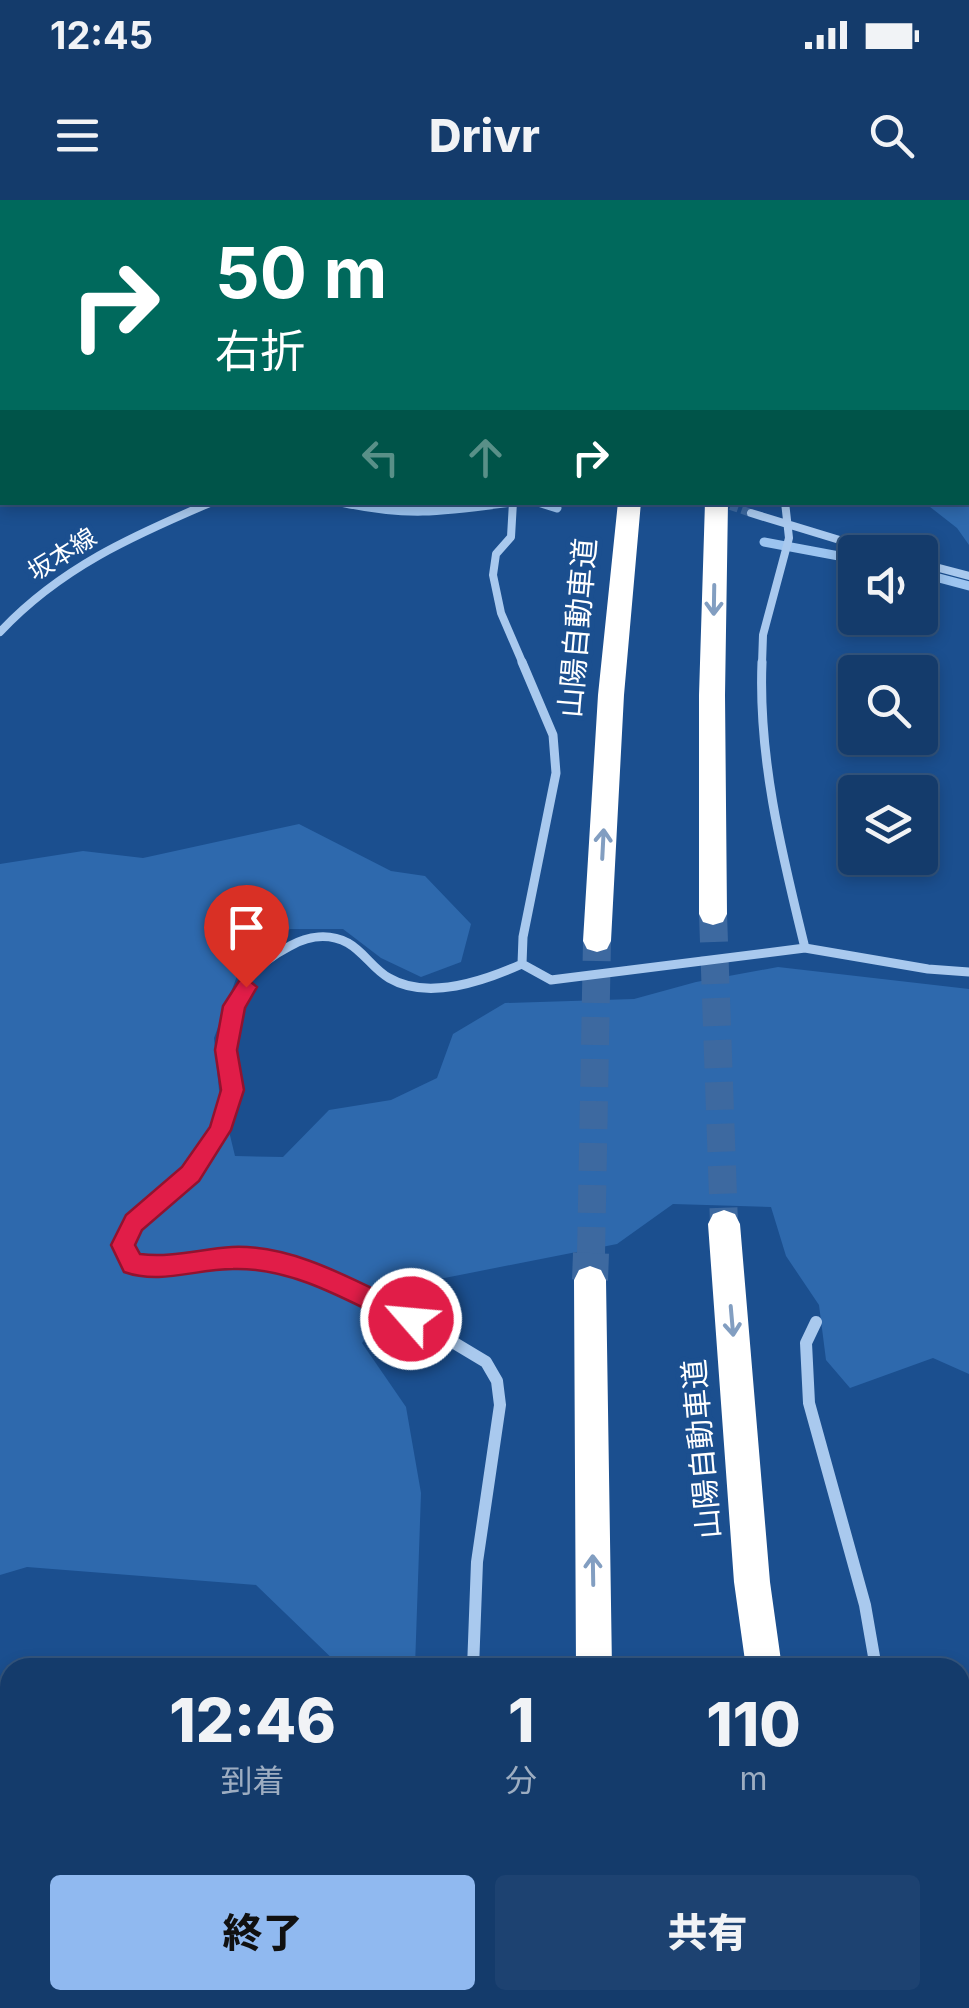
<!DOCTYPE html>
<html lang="ja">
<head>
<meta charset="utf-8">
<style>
  body { margin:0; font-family:Inter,"Noto Sans JP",sans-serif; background:#1d4271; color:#f1f3f6; height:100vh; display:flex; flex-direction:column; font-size:38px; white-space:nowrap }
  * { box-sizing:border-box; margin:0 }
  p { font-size:32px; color:#9dadc1 }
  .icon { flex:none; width:55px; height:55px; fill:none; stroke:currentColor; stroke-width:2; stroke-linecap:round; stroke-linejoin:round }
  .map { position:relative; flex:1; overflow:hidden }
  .drawer { position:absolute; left:0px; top:1458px; width:970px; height:352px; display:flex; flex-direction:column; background:#143b6b; border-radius:30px 30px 0 0; box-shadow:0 5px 15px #0003,0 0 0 2px #33557e }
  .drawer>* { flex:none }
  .guide { position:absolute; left:0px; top:0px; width:970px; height:305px; box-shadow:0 5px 15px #0003,0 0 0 2px #33557e; background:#00695c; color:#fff; overflow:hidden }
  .tools { position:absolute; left:838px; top:335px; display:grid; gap:20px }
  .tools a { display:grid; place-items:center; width:100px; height:100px; border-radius:10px; background:#143b6b; box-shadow:0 5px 15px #0003,0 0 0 2px #33557e; font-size:50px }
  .pin { position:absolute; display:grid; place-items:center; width:85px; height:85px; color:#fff; margin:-102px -42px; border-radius:50% 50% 50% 0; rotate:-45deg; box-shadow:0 0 10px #0007 }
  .pin .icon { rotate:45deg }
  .me { position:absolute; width:110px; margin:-55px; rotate:297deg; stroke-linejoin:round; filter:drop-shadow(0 0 8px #0008) }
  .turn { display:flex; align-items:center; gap:35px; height:210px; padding:0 50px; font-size:45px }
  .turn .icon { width:130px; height:130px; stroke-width:2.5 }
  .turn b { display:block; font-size:70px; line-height:85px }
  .lanes { display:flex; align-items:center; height:95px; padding:0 50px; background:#0003; justify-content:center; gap:50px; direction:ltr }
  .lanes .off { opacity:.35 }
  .eta { display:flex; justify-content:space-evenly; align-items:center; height:170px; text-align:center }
  .eta b { font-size:60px; font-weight:800; line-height:70px }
  .primary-button { display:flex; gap:20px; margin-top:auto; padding:20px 50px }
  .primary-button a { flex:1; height:115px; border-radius:10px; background:#90b9f0; color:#111; font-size:40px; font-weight:800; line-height:115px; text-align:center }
  .primary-button a+a { background:#1d4271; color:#f1f3f6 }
  .status { display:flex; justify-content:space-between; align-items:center; height:70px; padding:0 50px; background:#143b6b; direction:ltr }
  .status svg { height:28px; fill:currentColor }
  header { display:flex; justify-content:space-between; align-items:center; height:130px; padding:0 50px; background:#143b6b; font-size:45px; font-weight:800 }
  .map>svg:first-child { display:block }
</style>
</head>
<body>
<div class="status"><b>12:45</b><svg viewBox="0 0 49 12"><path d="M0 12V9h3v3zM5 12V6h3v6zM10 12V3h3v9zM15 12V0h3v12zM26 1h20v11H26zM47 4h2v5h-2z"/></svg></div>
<header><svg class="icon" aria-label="menu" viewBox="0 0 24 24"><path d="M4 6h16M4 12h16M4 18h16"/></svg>Drivr<svg class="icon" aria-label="search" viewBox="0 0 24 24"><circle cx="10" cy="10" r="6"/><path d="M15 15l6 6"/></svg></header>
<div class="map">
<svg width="969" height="1808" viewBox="0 0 969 1808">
  <rect width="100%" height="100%" fill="#1b4f8f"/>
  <!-- green -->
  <path fill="#2e69ad" d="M859,0H969V345L957,328L925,303L968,302V2Z
    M299,624L391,671L425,676L471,724L461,762L421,777L381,758L343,729H290L240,768L214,838L219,890L235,956L283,957L329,910L391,900L437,878L453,834L505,803L634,799L696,782L778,767L969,789V1174L933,1158L850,1188L826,1160L819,1105L786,1056L771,1007L673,1004L617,1044L409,1085L362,1143L406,1207L421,1293L415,1467H341L256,1385L27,1367L0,1375V664L83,651L143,658Z"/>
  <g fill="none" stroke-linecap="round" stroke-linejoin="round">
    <!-- stream -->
    <path stroke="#9cc4f0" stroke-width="9" d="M341,302C409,317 444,311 512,302
      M538,302L557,308
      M764,342L855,359
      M920,373L969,386"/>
    <!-- minor-tunnel -->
    <path stroke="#3d69a0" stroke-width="8" stroke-dasharray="8 4" stroke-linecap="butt" d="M719,302L751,313"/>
    <!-- motorway-tunnel-far1 -->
    <path stroke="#3d69a0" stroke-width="28" stroke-dasharray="28 14" stroke-linecap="butt" d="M713,714L724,1024
      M591,1055L597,741"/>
    <!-- motorway-tunnel -->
    <path stroke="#3d69a0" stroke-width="36" stroke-dasharray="36 18" stroke-linecap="butt" d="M590,1080L591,1053"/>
    <!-- minor-far2 -->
    <path stroke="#a9c9ee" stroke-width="8" d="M513,302L511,337L496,354L493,375L501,413L523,464
      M751,313L879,352
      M920,363L969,376
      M0,432C60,368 132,336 212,302
      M762,464L763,435L789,338L785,302"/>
    <!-- minor-far1 -->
    <path stroke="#a9c9ee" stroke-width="9" d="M522,462L553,535L556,573L523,737L522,764L551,780L805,748L928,769L969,772
      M762,462C758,559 782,654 805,748
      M128,1055L123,1045C148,1003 194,978 217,935C252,869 192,797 290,746C308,736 329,733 348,743C364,752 373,769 389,778C428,801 484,781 522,764"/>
    <!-- minor -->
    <path stroke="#a9c9ee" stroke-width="12" d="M127,1053L133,1064L162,1068L235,1057L305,1069L436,1132L486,1162L497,1181L500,1205L477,1362L473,1468
      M816,1122L806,1143L809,1203L865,1405L876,1468
      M904,1800L906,1808
      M443,1808L444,1800"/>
    <!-- motorway -->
    <path fill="#fff" fill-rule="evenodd" d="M731,0H751V2H732Z
      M618,302H641L624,495L611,741L607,749L597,752L587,749L583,741L598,495Z
      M705,302H728L725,495L727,714L723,722L713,725L703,722L699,714V495Z
      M724,1010L735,1014L740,1024L770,1382L782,1468H746L734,1382L708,1024L713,1014Z
      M590,1066L601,1070L606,1080L612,1468H576L574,1080L579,1070Z
      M597,1800H637V1808H597Z
      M788,1800H828L830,1808H790Z"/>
  </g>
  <!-- one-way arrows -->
  <defs><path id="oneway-shaft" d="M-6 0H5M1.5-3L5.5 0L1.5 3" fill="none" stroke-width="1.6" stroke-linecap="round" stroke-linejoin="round" transform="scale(2.5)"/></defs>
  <g stroke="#829ec1">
    <use href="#oneway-shaft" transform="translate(714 400) rotate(91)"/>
    <use href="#oneway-shaft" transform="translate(603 644) rotate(-87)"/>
    <use href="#oneway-shaft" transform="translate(732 1121) rotate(85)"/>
    <use href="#oneway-shaft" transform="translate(593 1370) rotate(-91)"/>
  </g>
  <!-- route -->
  <path fill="#e11d48" stroke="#92132f" stroke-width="2.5" d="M246,778L257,787L245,808L237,850L244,890L231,930L199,981L142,1030L135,1045L140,1054C172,1058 200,1049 232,1047C297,1044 362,1085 419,1111L423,1119L419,1127L411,1130L402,1127C350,1102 293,1067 233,1069C195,1069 161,1085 124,1072L111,1045L126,1015L182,967L210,927L221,890L215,850L223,806L239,781Z"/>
  <g text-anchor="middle" stroke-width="10" stroke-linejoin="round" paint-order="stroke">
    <!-- far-street labels -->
    <g font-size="25" fill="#fff" stroke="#1b4f8f">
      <text transform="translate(62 354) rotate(-32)" y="9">坂本線</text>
    </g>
    <!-- street labels -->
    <g font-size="30" fill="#fff" stroke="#1b4f8f">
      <text transform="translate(578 428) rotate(-85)" y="10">山陽自動車道</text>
      <text transform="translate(702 1249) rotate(-95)" y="10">山陽自動車道</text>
    </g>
  </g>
</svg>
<div class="tools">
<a><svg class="icon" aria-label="sound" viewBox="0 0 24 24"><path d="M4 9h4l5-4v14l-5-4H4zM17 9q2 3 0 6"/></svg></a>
<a><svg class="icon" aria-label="search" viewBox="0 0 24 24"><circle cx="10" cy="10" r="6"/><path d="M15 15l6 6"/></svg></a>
<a><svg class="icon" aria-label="layers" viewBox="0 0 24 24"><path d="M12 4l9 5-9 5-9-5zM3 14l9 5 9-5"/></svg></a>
</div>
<div class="pin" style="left:246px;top:787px;background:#d93025"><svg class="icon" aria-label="arrive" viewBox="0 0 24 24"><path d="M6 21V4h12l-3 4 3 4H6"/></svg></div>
<svg class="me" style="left:411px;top:1119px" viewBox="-20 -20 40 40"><circle r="17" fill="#e11d48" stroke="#fff" stroke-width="3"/><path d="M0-11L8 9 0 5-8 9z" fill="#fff"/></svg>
<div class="guide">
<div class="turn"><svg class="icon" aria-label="right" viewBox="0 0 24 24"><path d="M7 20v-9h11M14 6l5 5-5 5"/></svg><div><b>50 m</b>右折</div></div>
<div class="lanes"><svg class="icon off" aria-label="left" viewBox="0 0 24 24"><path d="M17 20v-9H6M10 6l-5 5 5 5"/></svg><svg class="icon off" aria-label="ahead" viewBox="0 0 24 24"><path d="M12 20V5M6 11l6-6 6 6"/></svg><svg class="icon" aria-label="right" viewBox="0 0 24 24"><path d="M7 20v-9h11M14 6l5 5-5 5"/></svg></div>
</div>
<section class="drawer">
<div class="eta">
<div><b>12:46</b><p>到着</p></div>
<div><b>1</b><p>分</p></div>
<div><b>110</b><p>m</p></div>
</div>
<div class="primary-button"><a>終了</a><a>共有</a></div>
</section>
</div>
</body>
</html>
